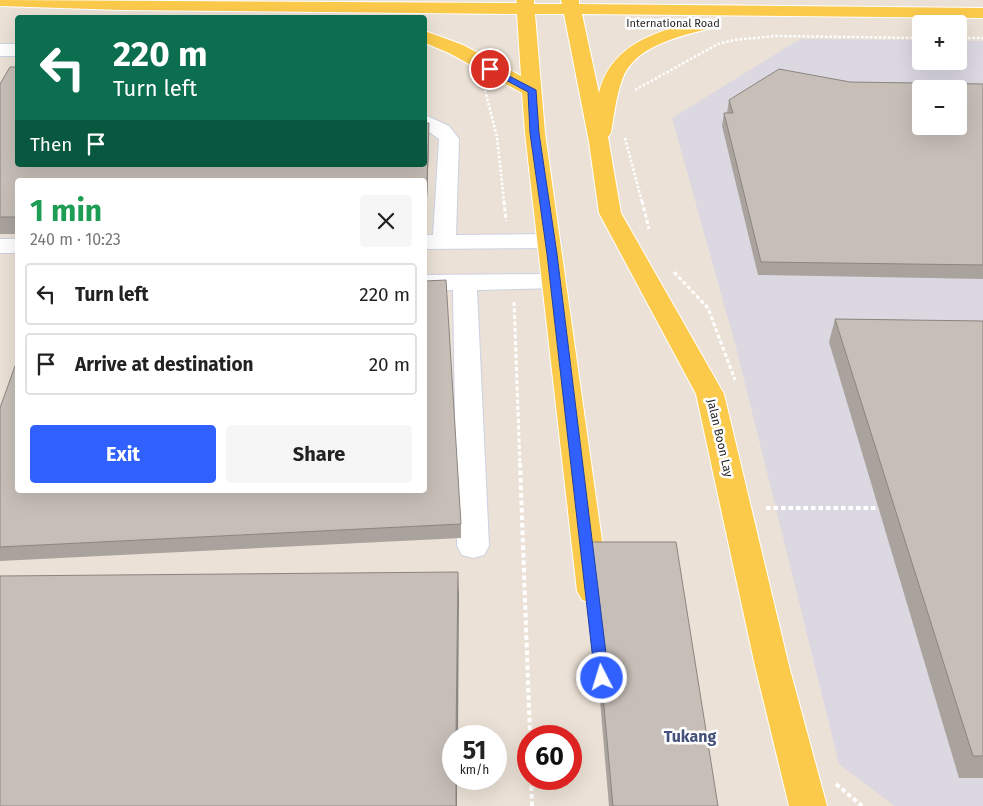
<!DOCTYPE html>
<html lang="en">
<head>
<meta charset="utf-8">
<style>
  body { margin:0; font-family:"Fira Sans",sans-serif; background:#f6f6f6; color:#222; height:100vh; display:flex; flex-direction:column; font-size:19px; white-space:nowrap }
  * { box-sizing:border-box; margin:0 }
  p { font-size:16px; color:#767676 }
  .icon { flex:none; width:28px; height:28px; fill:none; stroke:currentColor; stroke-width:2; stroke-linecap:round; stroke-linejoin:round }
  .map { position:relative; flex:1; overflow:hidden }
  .side { position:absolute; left:15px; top:178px; width:412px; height:315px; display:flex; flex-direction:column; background:#fff; border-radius:5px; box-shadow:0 5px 20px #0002 }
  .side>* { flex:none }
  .hud { position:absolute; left:15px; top:15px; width:412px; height:152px; border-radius:5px; box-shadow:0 5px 20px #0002; background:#0b6e4f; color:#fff; overflow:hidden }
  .tools { position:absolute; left:912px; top:15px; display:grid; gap:10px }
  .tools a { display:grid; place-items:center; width:55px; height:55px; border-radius:5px; background:#fff; box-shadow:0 5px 20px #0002; font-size:25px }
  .speed { position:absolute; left:442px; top:725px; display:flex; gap:10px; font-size:25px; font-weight:700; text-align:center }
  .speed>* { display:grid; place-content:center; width:65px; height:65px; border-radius:50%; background:#fff; box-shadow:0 5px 20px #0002; line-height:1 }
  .speed small { font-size:12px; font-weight:400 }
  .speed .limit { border:8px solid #d22; background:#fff; color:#111 }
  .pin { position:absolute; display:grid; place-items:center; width:42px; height:42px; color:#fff; margin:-21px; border:2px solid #fff; border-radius:50%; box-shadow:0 1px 5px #0007 }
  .me { position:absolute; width:55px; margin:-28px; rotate:355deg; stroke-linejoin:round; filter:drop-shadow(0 0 4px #0008) }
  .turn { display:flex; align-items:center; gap:18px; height:105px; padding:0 15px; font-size:22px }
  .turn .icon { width:65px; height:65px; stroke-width:2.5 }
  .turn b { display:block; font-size:35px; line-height:42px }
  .then { display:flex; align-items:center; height:48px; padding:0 15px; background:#0003; gap:10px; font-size:19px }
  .round { display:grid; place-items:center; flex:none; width:52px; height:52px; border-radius:5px; background:#f6f6f6 }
  .head { display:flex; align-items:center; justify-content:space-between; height:85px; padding:0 15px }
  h1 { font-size:30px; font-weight:700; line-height:38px; color:#1e9e55 }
  .action { display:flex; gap:10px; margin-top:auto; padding:10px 15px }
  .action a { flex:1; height:58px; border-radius:5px; background:#3061ff; color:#fff; font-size:20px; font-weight:700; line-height:58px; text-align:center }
  .action a+a { background:#f6f6f6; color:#222 }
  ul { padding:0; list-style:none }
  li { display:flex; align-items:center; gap:15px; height:62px; margin:0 10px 8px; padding:0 5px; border:2px solid #e0e0e0; border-radius:5px }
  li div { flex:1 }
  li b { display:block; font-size:19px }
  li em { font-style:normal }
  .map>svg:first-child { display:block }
</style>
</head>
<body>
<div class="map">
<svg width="983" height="806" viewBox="0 0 983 806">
  <rect width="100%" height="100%" fill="#ebe1d6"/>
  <!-- industrial -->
  <path fill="#dbd8e2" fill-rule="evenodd" d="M800,39L921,40V61H959V41H983V806H895L839,764L737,351L672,118ZM921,89H959V126H921Z"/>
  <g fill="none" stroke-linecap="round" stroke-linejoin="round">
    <defs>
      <path id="minor" d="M0,44H18V56H0Z
        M425,115L449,126L459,139L456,235L550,234L558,236L562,241L558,246L550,248L425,249V235H433L439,139L425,129Z
        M0,239H18V253H0Z
        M555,274L564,276L567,281L564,286L555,288L477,290L489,546L484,555L473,558L462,555L457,546L453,290L425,291V275Z"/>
      <path id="major" d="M0,0L517,3L516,0H534V4H562L561,0H579V4L983,8V18L582,14L599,93C611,42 661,30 706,19L712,20L715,24L712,28C681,36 634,45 622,80C616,97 614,115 611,133L608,137L621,213L724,394L789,666L827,806H789L755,666L696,394L599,213L589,142L564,14H535L545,133L609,591L604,600L593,604L582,600L577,591L525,133L522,93L449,53L425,43V31L463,45L521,76L517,14L122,10L0,6Z"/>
    </defs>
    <!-- minor casing -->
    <use href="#minor" stroke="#ccd1e2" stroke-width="2"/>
    <!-- major casing -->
    <use href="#major" stroke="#fff" stroke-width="2"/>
    <!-- path-far2 -->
    <path stroke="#fff" stroke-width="2.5" stroke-dasharray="2.5 2" stroke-linecap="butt" d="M959,38H983
      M485,90L497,137L504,202
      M635,90L718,44L734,40L776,36L921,38
      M625,138L642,202"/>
    <!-- path-far1 -->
    <path stroke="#fff" stroke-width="3" stroke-dasharray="4 2.5" stroke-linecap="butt" d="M504,201L506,221
      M642,201L649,229
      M674,272L708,308L735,380
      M514,302L520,465"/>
    <!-- path -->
    <path stroke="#fff" stroke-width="4" stroke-dasharray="4.5 3" stroke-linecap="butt" d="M520,463L530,736
      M766,508H879
      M531,779L532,806
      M836,784L862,806"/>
    <!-- minor -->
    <use href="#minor" fill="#fff" fill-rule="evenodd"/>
    <!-- major -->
    <use href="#major" fill="#fcca4b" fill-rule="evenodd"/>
  </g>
  <!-- wall -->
  <path fill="#aaa39d" d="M850,82L983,84V279L758,275L722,126L724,113H727L729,100Z
    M0,84L18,165L429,123V140L426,229H425V180H18V234H0Z
    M835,319L983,321V778H959L829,342Z
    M0,408L461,524V538L0,561Z
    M589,542L718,806H609L588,560Z"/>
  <!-- shaded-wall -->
  <path fill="#8b8580" d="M429,123V140L426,229V212Z
    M458,572L459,595L458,736H456Z
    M456,779H457V806H456Z"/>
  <!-- building -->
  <path fill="#c6beb7" stroke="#8b8580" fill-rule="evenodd" d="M10,67H18V165H425V123H429L426,212L425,180H18V217H0V84Z
    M779,69L850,82L983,84V265L761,262L724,113H733L729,100ZM921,89H959V126H921Z
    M446,280L461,524L0,547V408L15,366H18V490H425V281Z
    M835,319L983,321V756H973Z
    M589,542H676L718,806H613Z
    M458,572L456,736H454V779H456V806H0V576Z"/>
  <!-- route -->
  <path fill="#3061ff" stroke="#1f3fa6" d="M490,66L536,90L539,133L557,254L609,678L607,682L602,684L597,682L595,678L547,254L530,133L528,92L487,70L486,69Z"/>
  <g text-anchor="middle" stroke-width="5" stroke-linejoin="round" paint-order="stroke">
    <!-- far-street labels -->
    <g font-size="11" fill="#272727" stroke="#fff">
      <text x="673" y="27">International Road</text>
    </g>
    <!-- street labels -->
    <g font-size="12" fill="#272727" stroke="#fff">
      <text transform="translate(720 438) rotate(77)" y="4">Jalan Boon Lay</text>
    </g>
    <!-- near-neighbourhood labels -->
    <g font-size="16" font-weight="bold" fill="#44517b" stroke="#fff">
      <text x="690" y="742">Tukang</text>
    </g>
  </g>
</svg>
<div class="tools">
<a>+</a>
<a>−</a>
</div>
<div class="speed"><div>51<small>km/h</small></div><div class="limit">60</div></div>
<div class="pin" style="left:490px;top:69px;background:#d93025"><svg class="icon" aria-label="arrive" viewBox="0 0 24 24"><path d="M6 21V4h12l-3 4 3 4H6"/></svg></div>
<svg class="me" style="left:602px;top:678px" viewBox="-20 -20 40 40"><circle r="17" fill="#3061ff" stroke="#fff" stroke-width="3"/><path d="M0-11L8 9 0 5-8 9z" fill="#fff"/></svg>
<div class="hud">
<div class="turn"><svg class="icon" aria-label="left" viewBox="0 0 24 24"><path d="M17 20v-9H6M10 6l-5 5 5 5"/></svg><div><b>220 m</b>Turn left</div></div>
<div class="then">Then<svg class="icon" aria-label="arrive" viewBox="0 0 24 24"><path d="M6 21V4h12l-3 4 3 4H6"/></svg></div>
</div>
<section class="side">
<div class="head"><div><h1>1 min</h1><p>240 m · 10:23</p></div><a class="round"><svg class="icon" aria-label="close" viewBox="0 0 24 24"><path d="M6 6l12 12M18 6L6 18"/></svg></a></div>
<ul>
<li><svg class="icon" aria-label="left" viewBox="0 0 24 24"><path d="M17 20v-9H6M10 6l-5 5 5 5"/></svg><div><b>Turn left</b></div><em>220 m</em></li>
<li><svg class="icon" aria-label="arrive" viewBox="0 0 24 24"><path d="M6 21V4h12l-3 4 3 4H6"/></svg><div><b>Arrive at destination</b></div><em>20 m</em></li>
</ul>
<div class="action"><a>Exit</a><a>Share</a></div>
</section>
</div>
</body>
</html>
